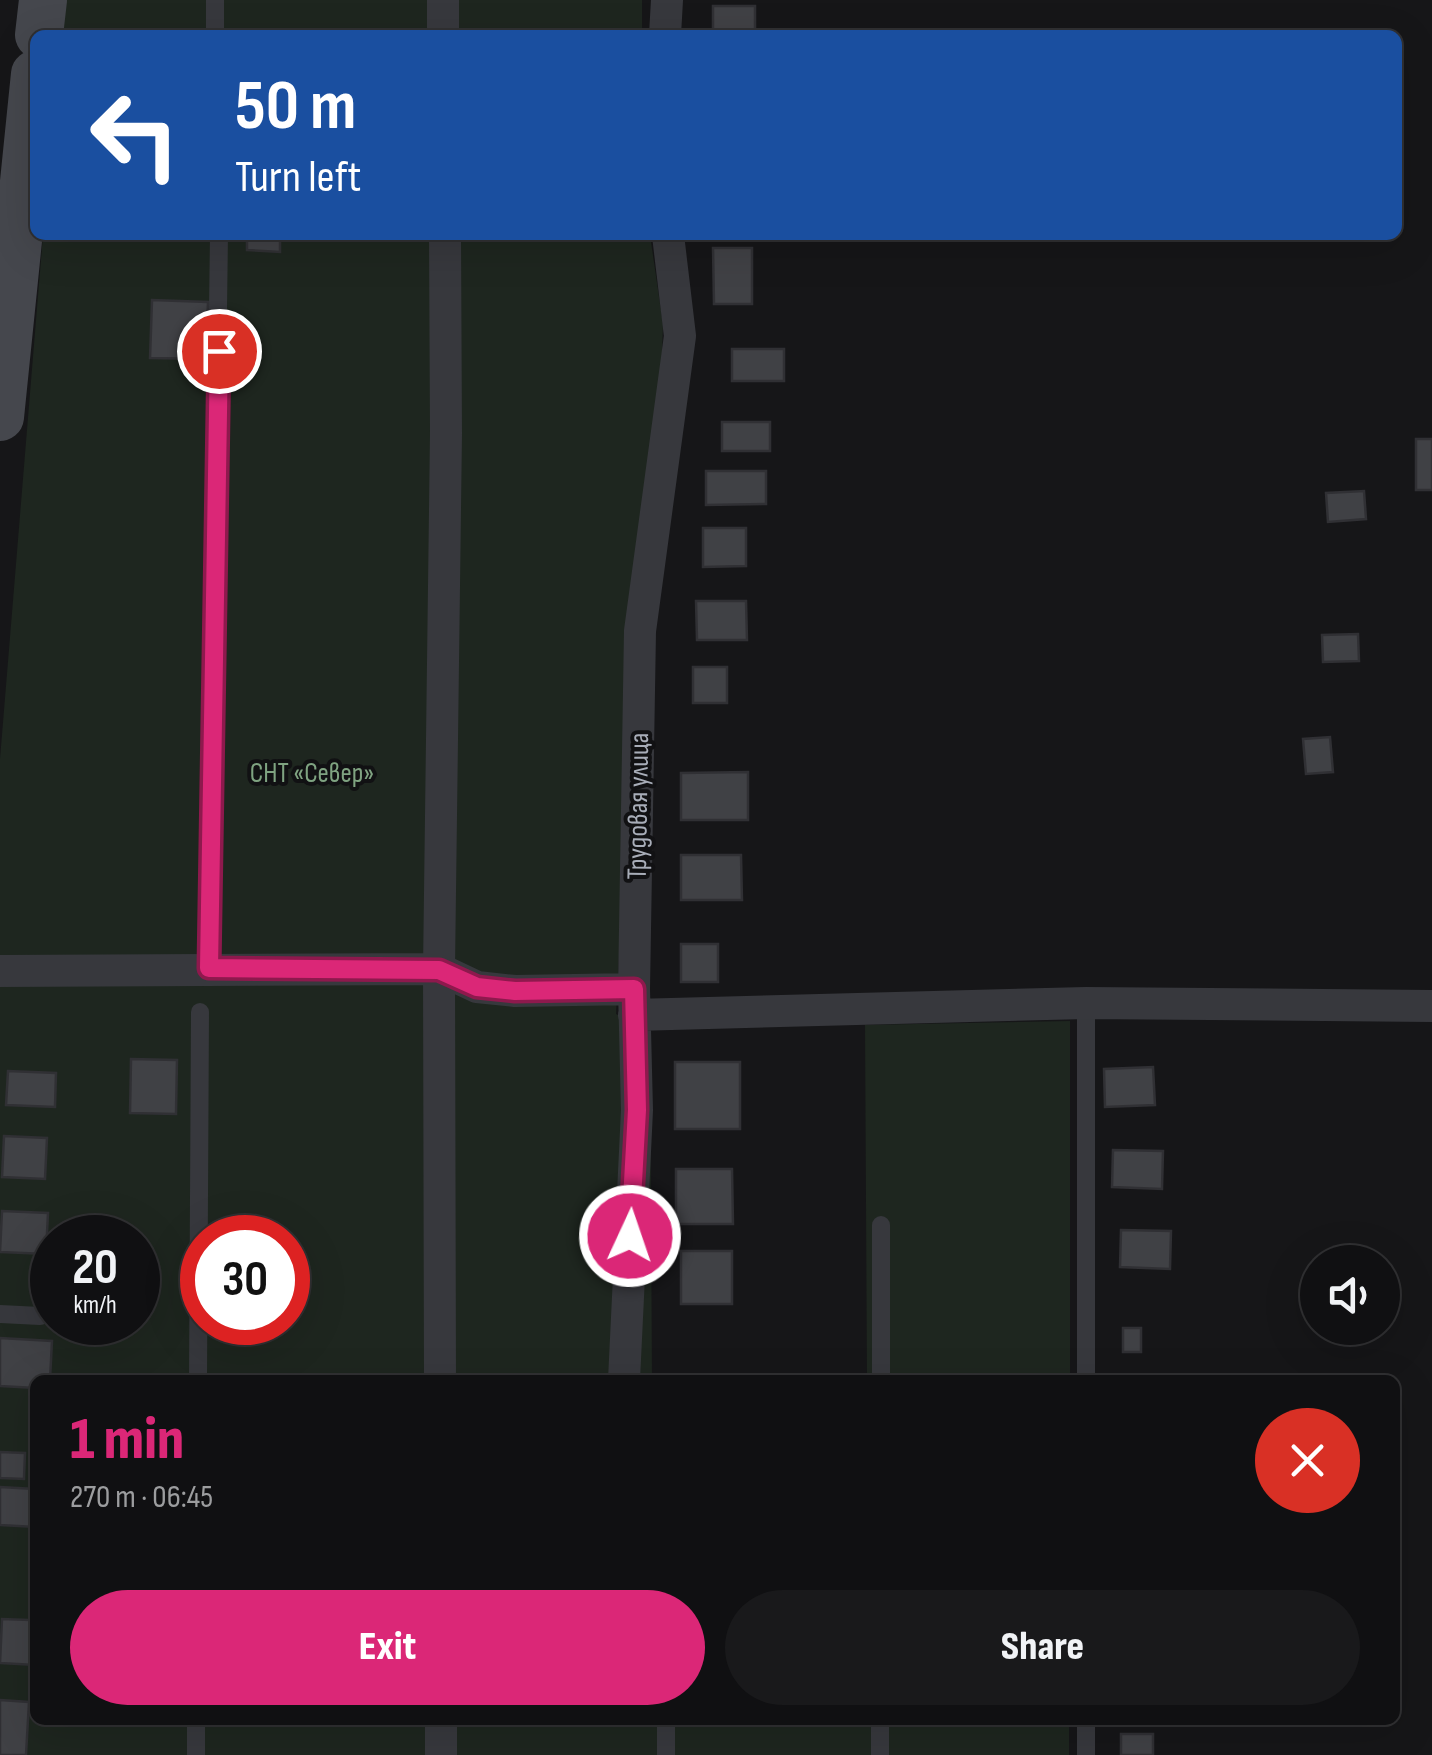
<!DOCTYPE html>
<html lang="en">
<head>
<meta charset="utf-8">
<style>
  body { margin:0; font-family:"Sofia Sans Condensed",sans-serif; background:#19191b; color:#f1f3f6; height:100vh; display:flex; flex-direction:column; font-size:38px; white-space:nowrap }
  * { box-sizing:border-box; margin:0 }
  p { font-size:32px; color:#9c9d9f }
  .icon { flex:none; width:55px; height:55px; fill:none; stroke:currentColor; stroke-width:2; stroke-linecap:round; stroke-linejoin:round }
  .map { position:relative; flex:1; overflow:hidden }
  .drawer { position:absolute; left:30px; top:1375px; width:1370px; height:350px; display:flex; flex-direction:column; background:#101012; border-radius:15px; box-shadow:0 10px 40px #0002,0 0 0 2px #303032 }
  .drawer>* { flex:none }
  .banner { position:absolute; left:30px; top:30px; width:1372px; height:210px; border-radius:15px; box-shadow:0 10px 40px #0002,0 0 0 2px #303032; background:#1a4fa0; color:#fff; overflow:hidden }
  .controls { position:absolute; left:1300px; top:1245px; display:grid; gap:20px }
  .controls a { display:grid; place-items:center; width:100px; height:100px; border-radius:50%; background:#101012; box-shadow:0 10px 40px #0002,0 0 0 2px #303032; font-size:50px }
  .speed { position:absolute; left:30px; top:1215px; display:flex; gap:20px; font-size:50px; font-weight:700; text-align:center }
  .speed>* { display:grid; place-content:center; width:130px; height:130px; border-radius:50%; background:#101012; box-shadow:0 10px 40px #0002,0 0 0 2px #303032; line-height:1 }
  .speed small { font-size:25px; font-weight:400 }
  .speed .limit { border:15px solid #d22; background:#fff; color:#111 }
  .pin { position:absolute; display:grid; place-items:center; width:85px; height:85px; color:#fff; margin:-42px; border:5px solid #fff; border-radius:50%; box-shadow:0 2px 10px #0007 }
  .me { position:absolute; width:110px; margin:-55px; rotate:3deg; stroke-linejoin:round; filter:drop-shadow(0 0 8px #0008) }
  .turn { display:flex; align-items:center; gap:35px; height:210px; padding:0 40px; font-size:45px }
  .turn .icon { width:130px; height:130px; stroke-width:2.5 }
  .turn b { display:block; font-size:70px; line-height:85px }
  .round { display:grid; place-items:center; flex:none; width:105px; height:105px; border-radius:52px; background:#19191b }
  .head { display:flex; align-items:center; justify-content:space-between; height:170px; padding:0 40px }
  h1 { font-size:60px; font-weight:800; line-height:75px; color:#db2777 }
  .cta { display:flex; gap:20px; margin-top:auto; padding:20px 40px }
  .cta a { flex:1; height:115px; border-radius:60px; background:#db2777; color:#fff; font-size:40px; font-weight:800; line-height:115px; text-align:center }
  .cta a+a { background:#19191b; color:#f1f3f6 }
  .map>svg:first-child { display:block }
</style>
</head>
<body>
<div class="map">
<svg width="1432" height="1755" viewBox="0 0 1432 1755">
  <rect width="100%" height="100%" fill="#161618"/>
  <!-- green -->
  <path fill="#1e261f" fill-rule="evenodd" d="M63,0H642V35H60Z
    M43,235H650L663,324L661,384L622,898L616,1014L650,1032L652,1380H35V1720H1069V1755H0V759ZM52,1238H138V1322H52ZM202,1238H288V1322H202Z
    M1070,1021V1380H867L865,1025Z"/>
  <!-- building -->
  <path fill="#404145" stroke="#303034" stroke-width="2.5" d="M713,6H755V35H713Z
    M247,235H280V252L247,250Z
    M713,248H752V304H714Z
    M152,300L208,302L206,359L150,358Z
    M732,349H784V381H732Z
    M722,422H770V451H722Z
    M1416,439H1432V490H1416Z
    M706,471H766V504L706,505Z
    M1364,491L1366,519L1328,522L1326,493Z
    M703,528H746V566L703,567Z
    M696,601H746L747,640H697Z
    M1358,634L1359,661L1323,662L1322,635Z
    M693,667H727V703H693Z
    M1330,737L1333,772L1306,774L1303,739Z
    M748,772V820H681V773Z
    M681,855H741L742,900H681Z
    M681,944H718V982H681Z
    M131,1059L177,1060L176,1114L130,1113Z
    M675,1062H740V1129H675Z
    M1153,1067L1155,1105L1105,1107L1104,1069Z
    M8,1071L56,1073L55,1107L6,1105Z
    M4,1136L47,1138L45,1179L2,1177Z
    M1113,1150L1163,1151L1162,1189L1112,1187Z
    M676,1169H732L733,1224H676Z
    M2,1211L48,1213L46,1254L0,1252Z
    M1121,1230L1171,1231L1170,1269L1120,1267Z
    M681,1251H732V1304H681Z
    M1123,1328H1141V1352H1123Z
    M0,1338L52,1341L50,1380H35V1388L0,1386Z
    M0,1452L25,1453L24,1479L0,1478Z
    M0,1487L35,1489V1527L0,1525Z
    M31,1606L35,1607V1665L0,1663L2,1619L30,1620Z
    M0,1700L29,1702L26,1755H0Z
    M1121,1734H1153V1755H1121Z"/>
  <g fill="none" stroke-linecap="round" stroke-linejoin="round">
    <!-- lane -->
    <path stroke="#37383d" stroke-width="18" d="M215,0V35
      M209,969L219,235
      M1086,1003V1380
      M0,1314L40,1316
      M198,1380L200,1012
      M881,1380V1225
      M666,1720V1755
      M1086,1720V1755
      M196,1755V1720
      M880,1755V1720"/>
    <!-- street -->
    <path stroke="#37383d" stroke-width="32" d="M443,0V35
      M665,35L667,0
      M0,971L439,969L477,987L515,991L634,989
      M634,1015L1086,1003L1432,1006
      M440,1380L439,969L446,433L445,235
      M624,1380L637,1110L634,989L640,631L680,336L668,235
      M441,1720V1755"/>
    <!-- secondary -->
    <path stroke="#45474d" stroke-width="48" d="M39,35L43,0
      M0,417L35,74"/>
  </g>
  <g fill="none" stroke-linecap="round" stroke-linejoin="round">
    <defs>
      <path id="route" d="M219,351L209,968L439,970L477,987L515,991L634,989L637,1110L630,1236"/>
    </defs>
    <!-- route casing -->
    <use href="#route" stroke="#8e194d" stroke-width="25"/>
    <!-- route -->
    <use href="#route" stroke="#db2777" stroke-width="18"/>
  </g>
  <g text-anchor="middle" stroke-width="8" stroke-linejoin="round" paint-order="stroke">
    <!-- park labels -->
    <g font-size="28" fill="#7fa381" stroke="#111113">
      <text x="312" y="782">СНТ «Север»</text>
    </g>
    <!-- street labels -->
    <g font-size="28" fill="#a8adb8" stroke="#111113">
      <text transform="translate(637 806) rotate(-89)" y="10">Трудовая улица</text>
    </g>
  </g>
</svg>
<div class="controls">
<a><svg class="icon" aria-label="sound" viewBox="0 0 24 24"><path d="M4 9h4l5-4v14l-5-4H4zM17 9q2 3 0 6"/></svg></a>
</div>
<div class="speed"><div>20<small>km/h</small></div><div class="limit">30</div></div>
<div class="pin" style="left:219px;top:351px;background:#d93025"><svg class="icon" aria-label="arrive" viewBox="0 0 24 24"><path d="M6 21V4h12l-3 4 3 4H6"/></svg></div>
<svg class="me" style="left:630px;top:1236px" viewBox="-20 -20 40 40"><circle r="17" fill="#db2777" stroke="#fff" stroke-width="3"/><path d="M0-11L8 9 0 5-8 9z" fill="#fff"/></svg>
<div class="banner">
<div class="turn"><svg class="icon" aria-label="left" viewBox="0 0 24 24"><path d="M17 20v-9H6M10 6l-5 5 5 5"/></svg><div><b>50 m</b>Turn left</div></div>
</div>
<section class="drawer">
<div class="head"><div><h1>1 min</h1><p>270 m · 06:45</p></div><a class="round" style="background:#d93025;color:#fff"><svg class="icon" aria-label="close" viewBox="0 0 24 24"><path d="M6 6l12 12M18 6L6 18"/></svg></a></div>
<div class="cta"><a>Exit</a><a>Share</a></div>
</section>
</div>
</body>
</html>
